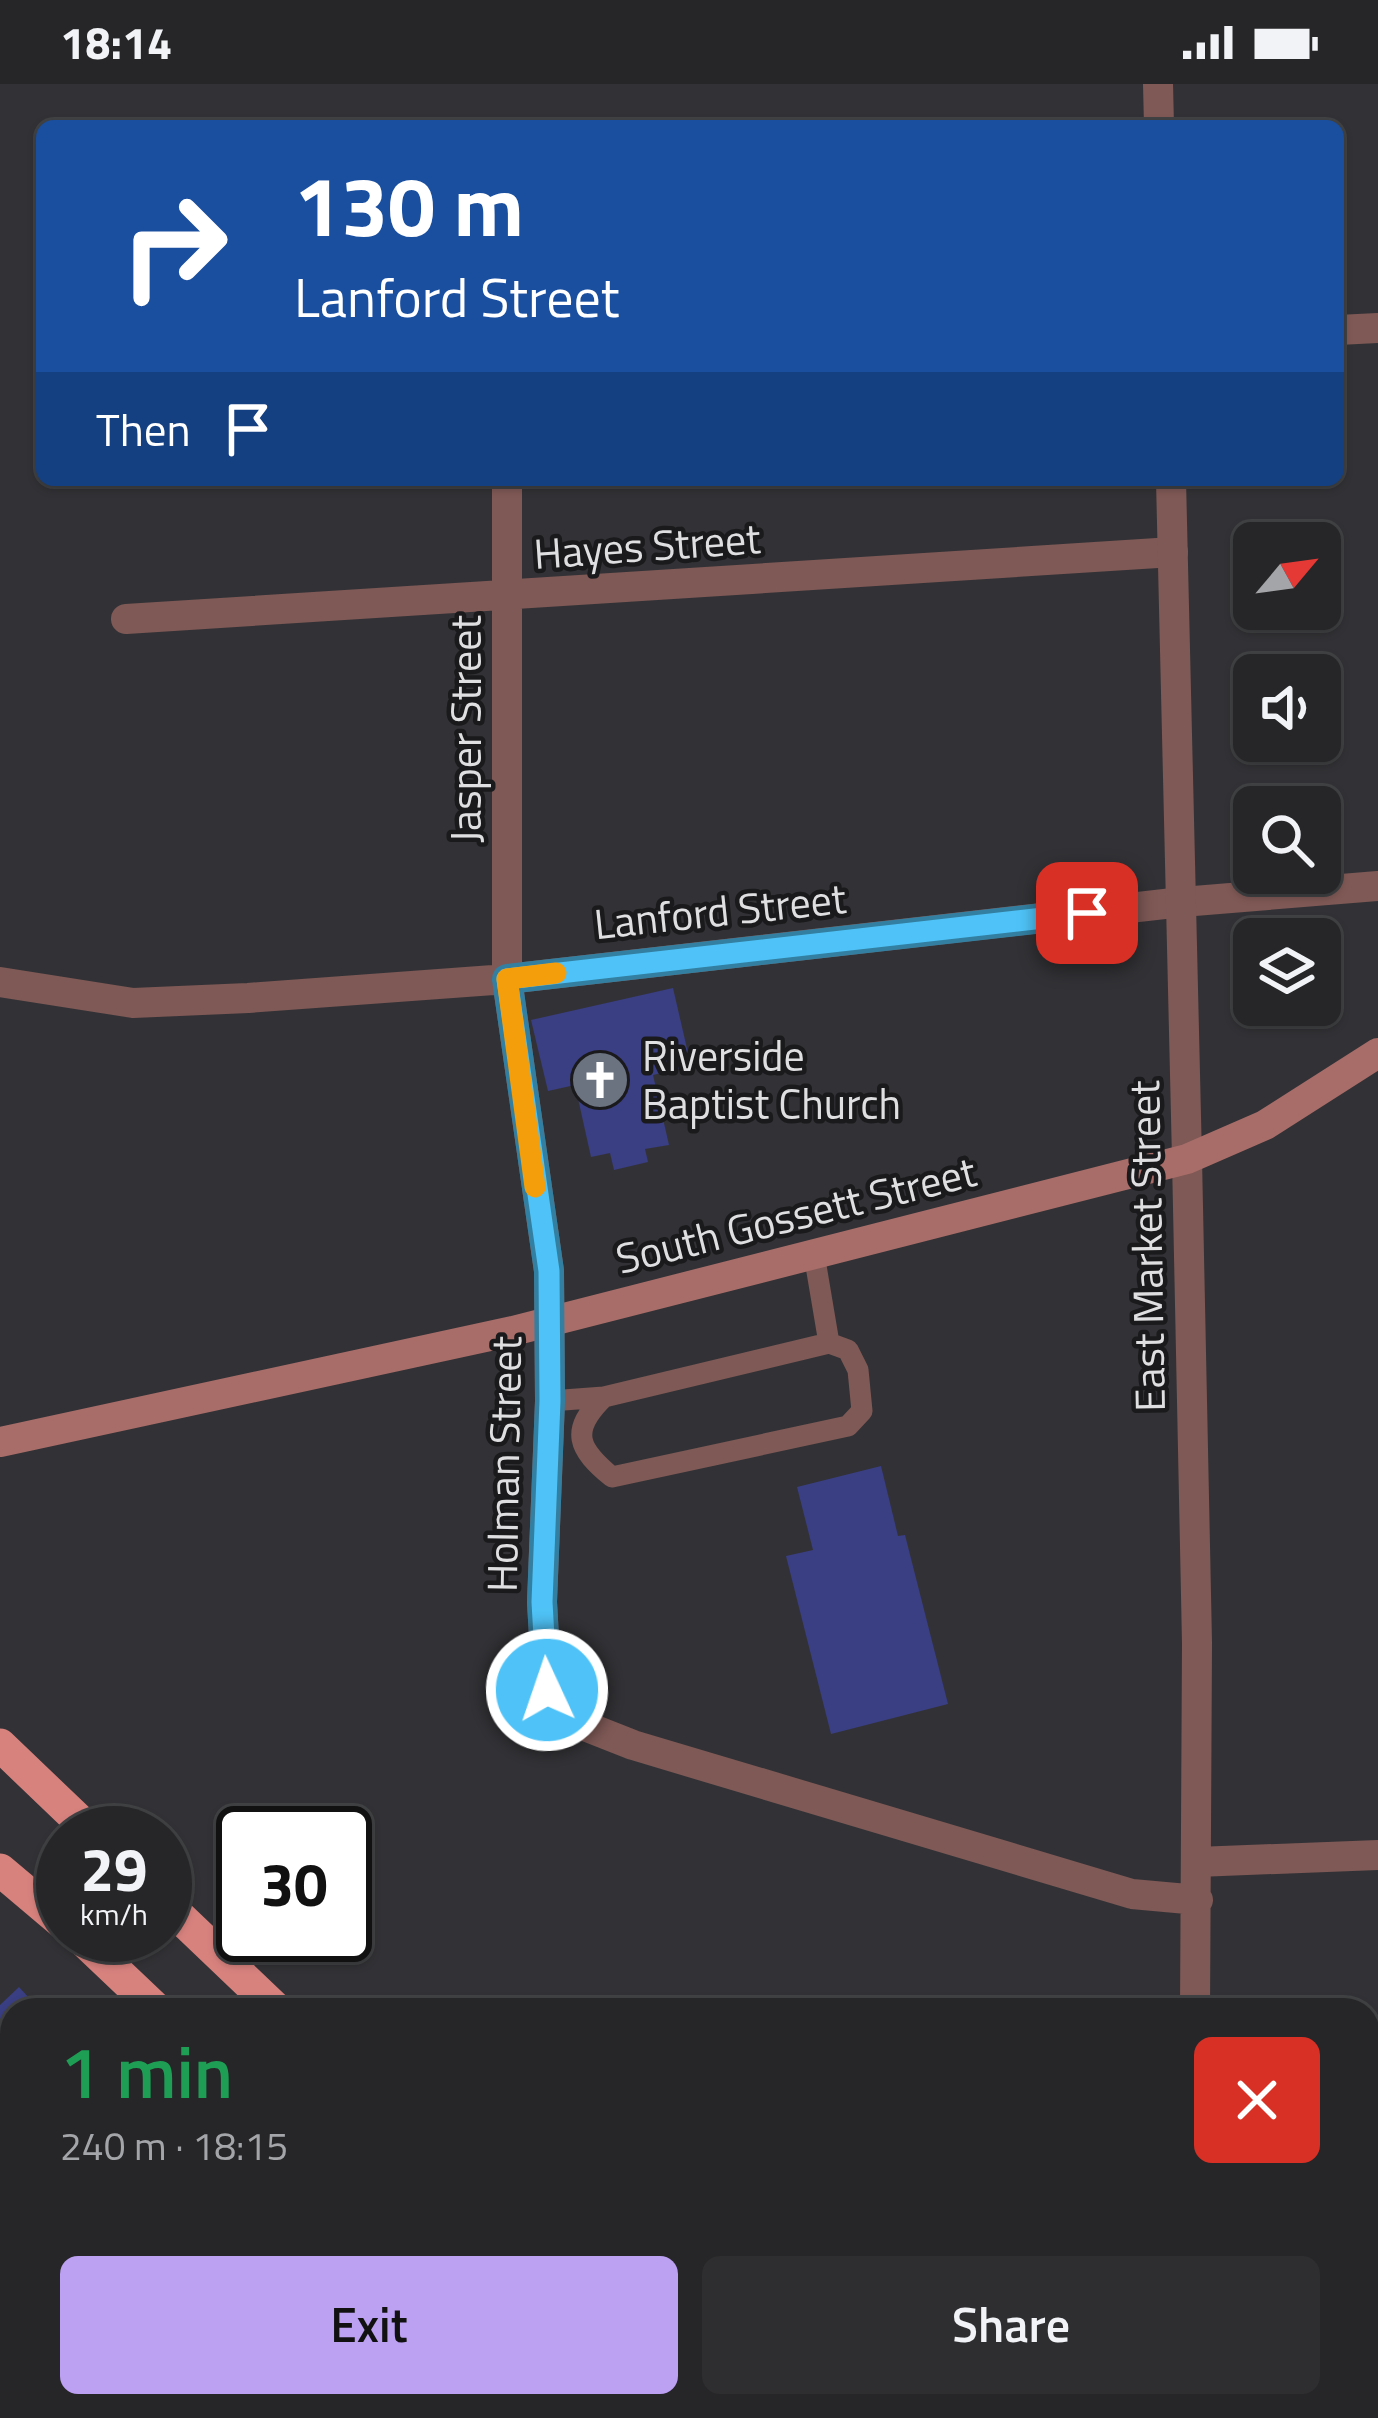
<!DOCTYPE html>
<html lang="en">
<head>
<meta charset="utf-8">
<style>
  body { margin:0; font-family:"Titillium Web",sans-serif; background:#2e2e30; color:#f1f3f6; height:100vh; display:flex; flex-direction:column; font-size:45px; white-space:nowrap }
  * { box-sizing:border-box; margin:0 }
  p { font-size:39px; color:#a4a5a8 }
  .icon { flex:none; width:66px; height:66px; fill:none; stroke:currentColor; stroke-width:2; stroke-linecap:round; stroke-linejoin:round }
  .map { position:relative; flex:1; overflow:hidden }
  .drawer { position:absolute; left:0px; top:1914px; width:1380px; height:420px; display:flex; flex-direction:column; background:#262628; border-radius:36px 36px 0 0; box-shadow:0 3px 9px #0004,0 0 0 3px #424345 }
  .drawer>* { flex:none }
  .hud { position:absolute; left:36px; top:36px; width:1308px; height:366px; border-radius:18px; box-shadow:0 3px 9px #0004,0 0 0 3px #424345; background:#1a4fa0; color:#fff; overflow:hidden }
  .needle { width:78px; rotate:61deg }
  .controls { position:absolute; left:1233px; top:438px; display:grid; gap:24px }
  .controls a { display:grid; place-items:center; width:108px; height:108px; border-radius:18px; background:#262628; box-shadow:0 3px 9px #0004,0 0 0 3px #424345; font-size:60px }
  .speed { position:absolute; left:36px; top:1722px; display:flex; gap:24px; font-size:60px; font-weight:700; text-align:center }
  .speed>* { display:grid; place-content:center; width:156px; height:156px; border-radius:50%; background:#262628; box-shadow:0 3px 9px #0004,0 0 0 3px #424345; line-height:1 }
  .speed small { font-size:30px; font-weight:400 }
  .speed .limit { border:6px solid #111; border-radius:18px; background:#fff; color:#111 }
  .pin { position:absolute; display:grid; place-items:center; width:102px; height:102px; color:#fff; margin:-51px; border-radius:24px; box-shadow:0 6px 18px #0006 }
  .me { position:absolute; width:132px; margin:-66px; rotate:357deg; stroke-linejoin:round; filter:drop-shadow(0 0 9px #0008) }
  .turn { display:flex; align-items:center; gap:42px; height:252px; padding:0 60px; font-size:54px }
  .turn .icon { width:156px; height:156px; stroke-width:2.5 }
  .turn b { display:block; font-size:84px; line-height:102px }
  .then { display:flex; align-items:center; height:114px; padding:0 60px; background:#0003; gap:24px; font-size:45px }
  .round { display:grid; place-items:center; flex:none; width:126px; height:126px; border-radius:18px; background:#2e2e30 }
  .overview { display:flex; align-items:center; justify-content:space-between; height:204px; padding:0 60px }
  h1 { font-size:72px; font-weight:600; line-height:90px; color:#1e9e55 }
  .button { display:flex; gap:24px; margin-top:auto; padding:24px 60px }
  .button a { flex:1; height:138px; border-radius:18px; background:#bca0f2; color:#111; font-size:48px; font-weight:600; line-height:138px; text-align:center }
  .button a+a { background:#2e2e30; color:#f1f3f6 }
  .status { display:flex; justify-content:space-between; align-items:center; height:84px; padding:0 60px; background:#262628; direction:ltr }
  .status svg { height:33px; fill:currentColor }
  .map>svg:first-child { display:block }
</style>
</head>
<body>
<div class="status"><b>18:14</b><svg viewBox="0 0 49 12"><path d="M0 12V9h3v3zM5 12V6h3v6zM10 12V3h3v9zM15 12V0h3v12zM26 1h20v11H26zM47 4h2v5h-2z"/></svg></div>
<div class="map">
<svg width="1378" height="2334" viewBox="0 0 1378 2334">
  <rect width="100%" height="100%" fill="#323236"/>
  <!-- building -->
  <path fill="#3a3e83" d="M673,904L691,982L653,991L669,1061L645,1065L648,1078L614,1086L610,1069L591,1073L575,1001L548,1007L531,936Z
    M881,1382L898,1452L905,1451L948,1620L831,1650L786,1472L813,1466L797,1403Z
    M19,1903L40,1926H12V1998L0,1985V1921Z"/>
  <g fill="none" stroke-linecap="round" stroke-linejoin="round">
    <!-- service -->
    <path stroke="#7f5956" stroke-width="21" d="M814,1170L829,1259
      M829,1259L848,1266L858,1286L862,1327L848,1342L612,1393C578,1365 569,1347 604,1313Z
      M550,1317L604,1313"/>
    <!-- minor -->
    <path stroke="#7f5956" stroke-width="30" d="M1338,246L1378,244
      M507,396V895L549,1187L550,1317L542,1518L547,1606L562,1633L633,1661L1132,1810L1198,1816
      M126,535L1173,468
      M0,898L133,919L248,914L507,895L1182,818L1378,802
      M1187,1075L1197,1559L1195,1926
      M1197,1778L1378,1771
      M816,1926H849
      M0,2207L12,2218
      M119,2322L132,2334
      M704,2334L712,2322"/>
    <!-- tertiary -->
    <path stroke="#7f5956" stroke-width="30" d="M1158,0L1159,42
      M1171,396L1187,1075"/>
    <!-- secondary -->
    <path stroke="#a96d69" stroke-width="30" d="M0,1358L513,1247L1187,1075L1265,1041L1378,969"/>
    <!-- trunk -->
    <path stroke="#d8827e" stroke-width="33" d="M0,1661L92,1749
      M0,1786L63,1839
      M165,1819L277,1926
      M78,1851L157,1926
      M580,2322L595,2334
      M658,2322L666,2334"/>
  </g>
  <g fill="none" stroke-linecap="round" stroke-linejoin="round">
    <defs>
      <path id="route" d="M547,1606L542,1518L550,1317L549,1187L507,895L1087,829"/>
    </defs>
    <!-- route casing -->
    <use href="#route" stroke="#337fa1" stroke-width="30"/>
    <!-- route -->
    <use href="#route" stroke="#4fc3f7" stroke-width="21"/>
    <!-- slow -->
    <path stroke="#f59e0b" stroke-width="21" d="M535,1103L507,895L556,889"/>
  </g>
  <!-- icons -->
  <defs>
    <symbol id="church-disc" viewBox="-11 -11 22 22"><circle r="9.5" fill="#6b7280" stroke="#1a1a1c"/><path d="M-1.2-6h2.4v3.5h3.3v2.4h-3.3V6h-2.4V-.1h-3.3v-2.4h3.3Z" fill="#fff"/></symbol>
  </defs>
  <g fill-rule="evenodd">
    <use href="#church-disc" x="567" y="963" width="66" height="66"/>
  </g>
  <g text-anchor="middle" stroke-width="9" stroke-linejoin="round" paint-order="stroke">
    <!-- street labels -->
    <g font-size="42" fill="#dfdfe1" stroke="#1a1a1c">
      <text transform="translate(647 462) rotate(-4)" y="15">Hayes Street</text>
      <text transform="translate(466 645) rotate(-90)" y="15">Jasper Street</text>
      <text transform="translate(720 827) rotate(-6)" y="15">Lanford Street</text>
      <text transform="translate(796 1131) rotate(-14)" y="15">South Gossett Street</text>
      <text transform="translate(1147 1162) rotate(-91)" y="15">East Market Street</text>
      <text transform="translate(504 1380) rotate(-89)" y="15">Holman Street</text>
    </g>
    <!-- poi labels -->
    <g font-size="42" fill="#dfdfe1" stroke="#1a1a1c" text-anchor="start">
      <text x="642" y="987">Riverside<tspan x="642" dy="48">Baptist Church</tspan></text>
    </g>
  </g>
</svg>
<div class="controls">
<a><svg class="needle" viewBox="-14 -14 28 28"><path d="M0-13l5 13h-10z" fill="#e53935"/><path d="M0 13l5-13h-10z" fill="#a4a5a8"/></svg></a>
<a><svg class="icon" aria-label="sound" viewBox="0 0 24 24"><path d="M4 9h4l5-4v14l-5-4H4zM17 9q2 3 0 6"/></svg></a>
<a><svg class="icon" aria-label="search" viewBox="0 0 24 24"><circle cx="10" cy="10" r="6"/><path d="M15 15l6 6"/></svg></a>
<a><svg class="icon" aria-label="layers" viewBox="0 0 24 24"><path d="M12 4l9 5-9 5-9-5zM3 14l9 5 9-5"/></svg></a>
</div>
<div class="speed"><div>29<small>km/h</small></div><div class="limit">30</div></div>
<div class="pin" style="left:1087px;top:829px;background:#d93025"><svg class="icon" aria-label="arrive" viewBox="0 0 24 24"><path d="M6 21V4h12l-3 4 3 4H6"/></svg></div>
<svg class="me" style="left:547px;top:1606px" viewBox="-20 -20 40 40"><circle r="17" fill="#4fc3f7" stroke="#fff" stroke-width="3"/><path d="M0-11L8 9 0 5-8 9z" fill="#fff"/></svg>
<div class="hud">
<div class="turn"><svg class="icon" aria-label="right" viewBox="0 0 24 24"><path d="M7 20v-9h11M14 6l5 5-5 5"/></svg><div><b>130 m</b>Lanford Street</div></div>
<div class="then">Then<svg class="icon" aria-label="arrive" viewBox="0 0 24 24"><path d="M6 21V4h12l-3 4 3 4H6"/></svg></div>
</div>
<section class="drawer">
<div class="overview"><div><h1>1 min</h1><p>240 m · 18:15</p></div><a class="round" style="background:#d93025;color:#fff"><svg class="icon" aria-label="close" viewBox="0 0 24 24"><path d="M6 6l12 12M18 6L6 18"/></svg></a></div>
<div class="button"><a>Exit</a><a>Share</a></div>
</section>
</div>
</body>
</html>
